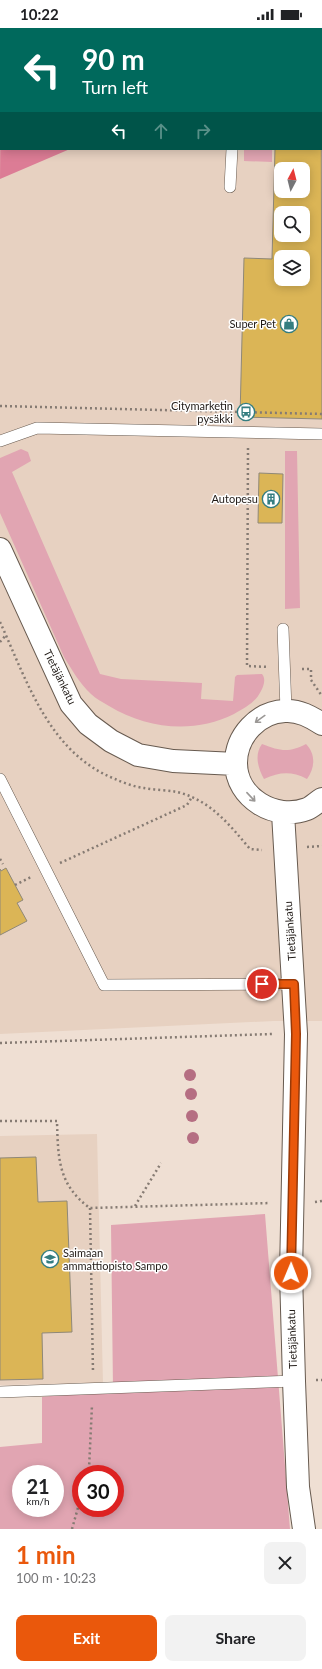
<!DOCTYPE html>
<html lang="en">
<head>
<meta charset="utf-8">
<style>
  body { margin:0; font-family:Lato,sans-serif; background:#f2f2f2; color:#202124; height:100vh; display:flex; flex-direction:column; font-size:15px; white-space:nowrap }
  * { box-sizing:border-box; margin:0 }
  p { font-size:13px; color:#757577 }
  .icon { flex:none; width:22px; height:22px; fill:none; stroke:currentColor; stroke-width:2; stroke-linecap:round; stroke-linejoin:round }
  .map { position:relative; height:1501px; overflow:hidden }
  .sheet { display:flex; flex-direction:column; background:#fff; flex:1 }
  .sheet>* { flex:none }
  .banner { position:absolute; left:0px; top:0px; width:322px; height:122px; box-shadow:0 2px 10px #0003; background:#00695c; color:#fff; overflow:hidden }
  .needle { width:26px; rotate:7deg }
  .tools { position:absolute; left:274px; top:134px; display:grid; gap:8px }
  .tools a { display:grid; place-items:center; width:36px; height:36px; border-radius:8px; background:#fff; box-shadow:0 2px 10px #0003; font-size:20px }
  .speed { position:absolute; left:12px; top:1437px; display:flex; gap:8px; font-size:20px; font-weight:700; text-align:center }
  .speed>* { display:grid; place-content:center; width:52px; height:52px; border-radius:50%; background:#fff; box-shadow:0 2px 10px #0003; line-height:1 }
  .speed small { font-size:10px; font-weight:400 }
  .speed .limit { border:6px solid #d22; background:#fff; color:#111 }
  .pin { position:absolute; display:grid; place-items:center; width:34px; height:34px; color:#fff; margin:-17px; border:2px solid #fff; border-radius:50%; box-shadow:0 1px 4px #0007 }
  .me { position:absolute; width:44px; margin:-22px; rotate:1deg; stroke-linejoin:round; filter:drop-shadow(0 0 3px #0008) }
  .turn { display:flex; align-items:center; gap:14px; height:84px; padding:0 16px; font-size:18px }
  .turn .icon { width:52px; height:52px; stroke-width:2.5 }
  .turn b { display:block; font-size:28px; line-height:34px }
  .lanes { display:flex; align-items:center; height:38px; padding:0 16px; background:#0003; justify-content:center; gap:20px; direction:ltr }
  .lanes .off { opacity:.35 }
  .round { display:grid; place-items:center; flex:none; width:42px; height:42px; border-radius:8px; background:#f2f2f2 }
  .overview { display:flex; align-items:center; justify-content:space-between; height:68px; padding:0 16px }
  h1 { font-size:24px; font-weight:700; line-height:30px; color:#ea580c }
  .cta { display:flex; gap:8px; margin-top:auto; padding:8px 16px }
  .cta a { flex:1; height:46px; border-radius:8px; background:#ea580c; color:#fff; font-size:16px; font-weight:700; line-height:46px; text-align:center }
  .cta a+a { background:#f2f2f2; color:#202124 }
  .status { display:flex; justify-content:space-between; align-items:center; height:28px; padding:0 20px; background:#fff; direction:ltr }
  .status svg { height:11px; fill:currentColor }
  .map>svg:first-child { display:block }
</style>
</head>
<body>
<div class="status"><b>10:22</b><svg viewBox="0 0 49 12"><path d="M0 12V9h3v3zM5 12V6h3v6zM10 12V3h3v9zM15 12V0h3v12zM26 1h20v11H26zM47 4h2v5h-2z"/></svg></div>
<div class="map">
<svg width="322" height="1501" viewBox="0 0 322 1501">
  <rect width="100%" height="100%" fill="#efdfd3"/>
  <!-- built -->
  <path fill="#e7d1c1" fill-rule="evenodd" d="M0,0H322V993H274L0,1006ZM1,1H321V121H1ZM281,141H303V163H281ZM281,185H303V207H281ZM281,229H303V251H281Z
    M97,1106L103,1355L0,1357V1108Z"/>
  <!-- green -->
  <path fill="#e1a5b2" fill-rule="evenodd" d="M244,121H272V134L244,133Z
    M21,421L28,424L31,433L12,444L100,646L121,651L202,655L201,671L233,673L235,649L237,647L262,646C266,651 264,657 261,663C255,675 246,679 234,686C194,706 147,701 109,678C103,674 96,671 91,666C80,656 72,642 64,629L0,485V430Z
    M285,423H297L300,580L285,581Z
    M262,716C280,723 289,725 306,716C316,726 315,740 307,751C291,743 280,744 264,751C258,740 254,727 262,716Z
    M265,1186L290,1501H0V1419L42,1415V1369L113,1361L111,1197ZM21,1446H55V1480H21ZM81,1446H115V1480H81Z"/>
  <!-- forest -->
  <path fill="#dc7c95" d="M1,20V121H70L0,151Z"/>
  <!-- building -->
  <path fill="#dbb556" stroke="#8f8878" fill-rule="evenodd" d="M321,13L322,391L240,389L244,230L272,231L275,121H321ZM281,141H303V163H281ZM281,185H303V207H281ZM281,229H303V251H281Z
    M259,445L283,446L282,495H258Z
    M6,840L23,872L17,875L27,893L0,907V841L1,843Z
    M36,1129L38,1174L67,1173L72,1304L42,1305L43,1351L0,1352V1130Z"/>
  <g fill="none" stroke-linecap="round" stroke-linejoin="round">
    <defs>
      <path id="service" d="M239,1V0
        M230,159L232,121
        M0,413L37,400L322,406
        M283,601L286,682
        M0,751L104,957L294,956
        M0,1364L294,1353"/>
      <path id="minor" d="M0,521L71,676L88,696L111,713L138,727L173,733L236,736
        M322,696C311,689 299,682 285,683C258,684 236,708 236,735C236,770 275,793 307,781C312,779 317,774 322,771
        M283,785L296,1006L291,1245L294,1353L298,1459L304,1501"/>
    </defs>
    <!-- service casing -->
    <use href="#service" stroke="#675a4f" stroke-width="12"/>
    <!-- minor casing -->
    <use href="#minor" stroke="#675a4f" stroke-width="24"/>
    <!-- path -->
    <path stroke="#867b73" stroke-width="2.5" stroke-dasharray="2 3" stroke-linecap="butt" d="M267,0L274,1
      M108,1L121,0
      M321,4H322
      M0,14H1
      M0,378L322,386
      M248,420L247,638L269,639
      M0,594C27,653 49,725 115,751C124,755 135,759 144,760C155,762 167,762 177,764C210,772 229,796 250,821L262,822
      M0,614L6,607
      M302,641H311V652L322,668
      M307,819L322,818
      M0,831L3,836
      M60,835L187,777L192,769
      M15,857L31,849
      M0,1015L273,1006
      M0,1093H57C58,1130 58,1157 90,1180L270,1175
      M315,1174L322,1173
      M135,1178L161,1135
      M90,1180L93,1344
      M316,1352H322
      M87,1446L89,1441L92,1377
      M72,1501L81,1469"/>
    <!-- service -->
    <use href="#service" stroke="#fff" stroke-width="11"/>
    <!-- minor -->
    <use href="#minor" stroke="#fff" stroke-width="22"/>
  </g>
  <!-- trees -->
  <g fill="#b56e82">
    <circle cx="190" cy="1047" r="6"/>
    <circle cx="191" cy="1066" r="6"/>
    <circle cx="192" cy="1088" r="6"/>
    <circle cx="193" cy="1110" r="6"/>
  </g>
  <!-- one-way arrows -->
  <defs><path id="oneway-shaft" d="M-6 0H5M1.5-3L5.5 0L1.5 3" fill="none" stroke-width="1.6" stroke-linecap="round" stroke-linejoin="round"/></defs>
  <g stroke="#9b9896">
    <use href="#oneway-shaft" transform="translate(260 691) rotate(144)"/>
    <use href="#oneway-shaft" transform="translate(251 769) rotate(47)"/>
  </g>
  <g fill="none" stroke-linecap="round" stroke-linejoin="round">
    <defs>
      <path id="route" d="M262,956H294L296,1006L291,1245"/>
    </defs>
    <!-- route casing -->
    <use href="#route" stroke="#983908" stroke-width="10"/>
    <!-- route -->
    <use href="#route" stroke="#ea580c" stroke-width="7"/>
  </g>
  <!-- icons -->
  <defs>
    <symbol id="shop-ring" viewBox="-11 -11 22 22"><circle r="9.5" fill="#fff" stroke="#347d80" stroke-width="1.5"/><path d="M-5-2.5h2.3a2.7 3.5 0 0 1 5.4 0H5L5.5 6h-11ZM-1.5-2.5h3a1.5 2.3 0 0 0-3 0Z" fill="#347d80"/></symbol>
    <symbol id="bus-ring" viewBox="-11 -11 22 22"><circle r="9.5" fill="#fff" stroke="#347d80" stroke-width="1.5"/><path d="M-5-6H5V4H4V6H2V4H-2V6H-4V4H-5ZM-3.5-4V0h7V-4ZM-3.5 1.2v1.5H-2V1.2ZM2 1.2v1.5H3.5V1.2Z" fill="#347d80"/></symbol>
    <symbol id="building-ring" viewBox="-11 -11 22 22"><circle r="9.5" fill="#fff" stroke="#347d80" stroke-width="1.5"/><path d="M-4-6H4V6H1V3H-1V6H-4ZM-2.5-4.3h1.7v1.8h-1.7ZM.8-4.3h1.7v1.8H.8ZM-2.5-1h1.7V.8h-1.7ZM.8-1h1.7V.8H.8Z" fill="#347d80"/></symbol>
    <symbol id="school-ring" viewBox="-11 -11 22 22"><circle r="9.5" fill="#fff" stroke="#347d80" stroke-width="1.5"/><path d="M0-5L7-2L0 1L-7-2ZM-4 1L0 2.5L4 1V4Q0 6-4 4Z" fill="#347d80"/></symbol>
  </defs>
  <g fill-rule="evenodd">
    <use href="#shop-ring" x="279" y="286" width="20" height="20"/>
    <use href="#bus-ring" x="236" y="374" width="20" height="20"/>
    <use href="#building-ring" x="261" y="461" width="20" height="20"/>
    <use href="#school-ring" x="40" y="1221" width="20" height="20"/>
  </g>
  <g text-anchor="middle" stroke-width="3" stroke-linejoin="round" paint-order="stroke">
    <!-- poi labels -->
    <g font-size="11" fill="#201a16" stroke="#fff" text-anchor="end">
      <text x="276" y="300">Super Pet</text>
      <text x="233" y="382">Citymarketin<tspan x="233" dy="13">pysäkki</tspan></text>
      <text x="258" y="475">Autopesu</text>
      <text x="63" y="1229" text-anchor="start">Saimaan<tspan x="63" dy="13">ammattiopisto Sampo</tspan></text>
    </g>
    <!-- street labels -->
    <g font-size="11" fill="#201a16" stroke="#fff">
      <text transform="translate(60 649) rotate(64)" y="4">Tietäjänkatu</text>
      <text transform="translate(290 903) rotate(-94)" y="4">Tietäjänkatu</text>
      <text transform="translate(292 1311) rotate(-92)" y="4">Tietäjänkatu</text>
    </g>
  </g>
</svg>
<div class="tools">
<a><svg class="needle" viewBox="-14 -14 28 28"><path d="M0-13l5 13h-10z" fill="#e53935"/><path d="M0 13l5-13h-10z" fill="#757577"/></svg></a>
<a><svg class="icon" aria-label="search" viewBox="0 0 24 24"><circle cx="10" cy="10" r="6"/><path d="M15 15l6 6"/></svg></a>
<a><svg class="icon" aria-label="layers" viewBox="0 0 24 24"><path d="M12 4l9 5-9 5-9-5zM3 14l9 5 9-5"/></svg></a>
</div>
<div class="speed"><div>21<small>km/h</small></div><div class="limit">30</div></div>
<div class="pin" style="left:262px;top:956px;background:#d93025"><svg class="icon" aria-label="arrive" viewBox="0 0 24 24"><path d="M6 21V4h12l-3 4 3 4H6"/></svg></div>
<svg class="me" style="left:291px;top:1245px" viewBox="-20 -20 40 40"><circle r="17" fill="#ea580c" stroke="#fff" stroke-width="3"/><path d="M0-11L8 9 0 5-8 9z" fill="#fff"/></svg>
<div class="banner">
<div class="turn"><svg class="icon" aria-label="left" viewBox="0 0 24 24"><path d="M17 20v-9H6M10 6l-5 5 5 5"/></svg><div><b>90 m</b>Turn left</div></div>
<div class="lanes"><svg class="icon" aria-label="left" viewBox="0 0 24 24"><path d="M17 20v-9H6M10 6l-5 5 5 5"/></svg><svg class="icon off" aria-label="ahead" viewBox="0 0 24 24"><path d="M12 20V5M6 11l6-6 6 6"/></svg><svg class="icon off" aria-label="right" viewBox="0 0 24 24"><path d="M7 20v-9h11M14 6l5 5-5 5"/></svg></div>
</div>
</div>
<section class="sheet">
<div class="overview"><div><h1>1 min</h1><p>100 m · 10:23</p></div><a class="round"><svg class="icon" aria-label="close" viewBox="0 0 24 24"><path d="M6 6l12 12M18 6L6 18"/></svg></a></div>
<div class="cta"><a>Exit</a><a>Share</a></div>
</section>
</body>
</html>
